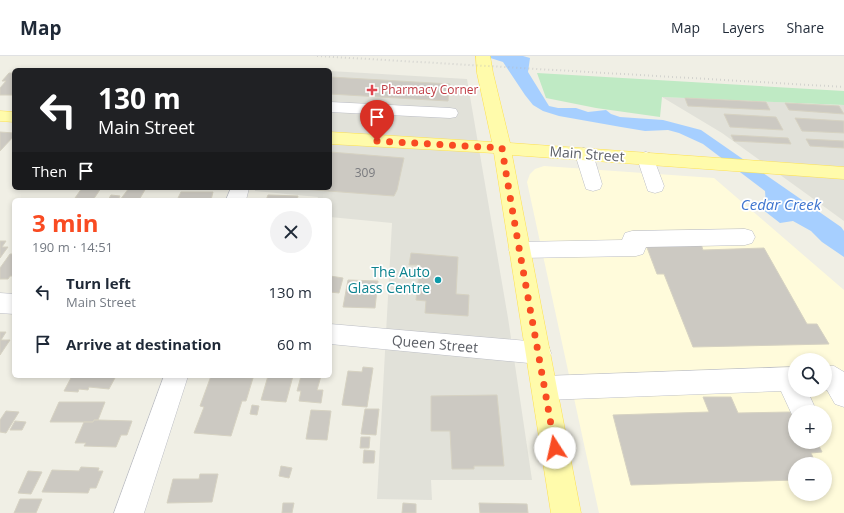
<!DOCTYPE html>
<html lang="en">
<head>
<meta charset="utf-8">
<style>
  body { margin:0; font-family:"Open Sans",sans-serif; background:#f2f2f3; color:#1f2937; height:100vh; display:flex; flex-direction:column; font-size:15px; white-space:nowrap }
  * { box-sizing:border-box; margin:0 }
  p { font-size:13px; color:#747a83 }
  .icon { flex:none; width:22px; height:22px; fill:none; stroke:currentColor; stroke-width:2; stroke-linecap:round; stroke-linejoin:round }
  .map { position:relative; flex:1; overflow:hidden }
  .panel { position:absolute; left:12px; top:142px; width:320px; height:180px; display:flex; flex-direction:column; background:#fff; border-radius:6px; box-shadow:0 2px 6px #0003 }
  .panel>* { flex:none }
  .guide { position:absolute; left:12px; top:12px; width:320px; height:122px; border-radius:6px; box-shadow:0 2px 6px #0003; background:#202124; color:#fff; overflow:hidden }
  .controls { position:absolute; left:788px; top:297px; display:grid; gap:8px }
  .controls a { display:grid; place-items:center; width:44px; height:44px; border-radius:50%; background:#fff; box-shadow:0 2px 6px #0003; font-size:20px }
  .pin { position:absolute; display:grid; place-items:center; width:34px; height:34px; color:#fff; margin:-41px -17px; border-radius:50% 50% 50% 0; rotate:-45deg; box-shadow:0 0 4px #0007 }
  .pin .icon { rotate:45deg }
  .me { position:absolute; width:44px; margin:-22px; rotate:350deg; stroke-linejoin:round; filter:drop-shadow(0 0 3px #0008) }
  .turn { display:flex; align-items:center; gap:14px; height:84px; padding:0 20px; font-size:18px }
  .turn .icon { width:52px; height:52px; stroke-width:2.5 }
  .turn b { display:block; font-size:28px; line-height:34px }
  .then { display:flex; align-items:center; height:38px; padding:0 20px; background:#0003; gap:8px; font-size:15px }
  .round { display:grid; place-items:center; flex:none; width:42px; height:42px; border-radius:21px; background:#f2f2f3 }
  .summary { display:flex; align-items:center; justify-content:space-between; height:68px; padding:0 20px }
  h1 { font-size:24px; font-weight:700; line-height:30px; color:#f94b22 }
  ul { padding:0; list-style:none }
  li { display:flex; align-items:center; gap:12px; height:52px; padding:0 20px }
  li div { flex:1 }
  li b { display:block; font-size:15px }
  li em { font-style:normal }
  header { display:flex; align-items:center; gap:24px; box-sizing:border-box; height:56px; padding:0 20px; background:#fff; border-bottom:1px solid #e0e1e3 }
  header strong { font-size:19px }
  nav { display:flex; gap:22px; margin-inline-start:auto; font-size:14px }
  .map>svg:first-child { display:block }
</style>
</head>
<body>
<header>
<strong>Map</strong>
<nav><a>Map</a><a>Layers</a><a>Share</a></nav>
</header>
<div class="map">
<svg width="844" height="457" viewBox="0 0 844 457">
  <rect width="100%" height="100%" fill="#f0efe5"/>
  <!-- commercial -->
  <path fill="#fffbdb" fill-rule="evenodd" d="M544,110L714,122L844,234V457H599L527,126L530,118L535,113ZM795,304H825V334H795ZM795,356H825V386H795ZM795,408H825V438H795Z"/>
  <!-- industrial -->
  <path fill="#e1e1d9" d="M330,15L467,23L508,262L532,424H431L432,444L377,443L392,167L330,161V144H317L318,141L255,135V132H330Z
    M662,41L844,49V165L722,77Z"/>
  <!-- green -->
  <path fill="#bfeac4" d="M537,17L844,35V49L662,41L660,61L596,52L546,42Z"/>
  <!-- water -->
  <path fill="#a6cfff" d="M484,0H523L530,2L528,16L549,50L558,52H576L588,56L606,54L611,58L620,61L663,64L701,74L841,171L844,175V201L822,186L811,175L793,165L780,167L758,150L766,148L765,135L703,88L679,77L668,74L645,75L621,71L559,60L543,55L533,49L525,39L503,6Z"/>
  <!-- building -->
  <path fill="#ccc9c2" stroke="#d6d2c2" d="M9,17H14V39H0V32L6,25H2Z
    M330,21L450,28L448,45L330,38Z
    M685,42L766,46L770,54L688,50Z
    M785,47L839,50L844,58L789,54Z
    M724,58L776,61L783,74L730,71Z
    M795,62L844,65V77L802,75Z
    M0,76L14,77V80L0,95Z
    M731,79L788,82L791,88L734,85Z
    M806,83L844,85V92L810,90Z
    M330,96L404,102L397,134L394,140L289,132H330Z
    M82,132H101L93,144L75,142Z
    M129,132H146L139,144H120Z
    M181,136H213L211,144H177Z
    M111,139L120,140L118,144H108Z
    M268,139L298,140L297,144H266Z
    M0,185H6L2,191H8L0,202Z
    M701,188L703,194L764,192L807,268H817L829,288L693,291L664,218H657L646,189Z
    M411,197L458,201L456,238L469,239L468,260L425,257L426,245L416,244L420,209H409Z
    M10,198H14V220H10L8,223H0V212Z
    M330,220L343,222L339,237L330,236Z
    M348,224L378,225L375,252L343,251Z
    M0,276H6L1,284H10L0,299Z
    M363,311L373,312L367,351L342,349L348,315L362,316Z
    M72,320H116L109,333L89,331L88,334L79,333L78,336L64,335Z
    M211,320L253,322L246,345H242L231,380L194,377L204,351L200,350Z
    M268,320H293L286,346L261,344Z
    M301,320H321L317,334H323L321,347L299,345L301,335H297Z
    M497,339L504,410H474V413H452L450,375H431V340Z
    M703,341H731L738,357L790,356L795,366V386H817L822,396L811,397L816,408H795V424L631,429L613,359L709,356Z
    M59,346H105L98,364H94L93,366H50Z
    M252,349L259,350L257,359L250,358Z
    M365,353H379L376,379L361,378Z
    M311,354L331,355L327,384L306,383Z
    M6,355L19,356L6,377L0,376V364Z
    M94,364H98L132,365L127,379H121L116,391L84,390L86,387H75L84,366H93Z
    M15,365L26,366L22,374H10Z
    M361,381H370L369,392H360Z
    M364,394L375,395L374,407H363Z
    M281,410L292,412L289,422L279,420Z
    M81,411L99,412L98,415H103L96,432H90L88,437L42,436L52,414L79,415Z
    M28,415L42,416L31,438L18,437Z
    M200,418H218L212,446L167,447L173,423H199Z
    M20,443H42L36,457H14Z
    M283,447H294L292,457H282Z
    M403,447L416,448V457H402Z
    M479,447L527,448L528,457H480Z"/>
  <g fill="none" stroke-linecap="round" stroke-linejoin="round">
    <defs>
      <path id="minor" d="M330,46L450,52L456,53L458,57L456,61L450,62L330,56Z
        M584,92L590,94L593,98L602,128L600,133L593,135L586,133L575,98L578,94Z
        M646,96L652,98L664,130L662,135L655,137L648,135L637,102L640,98Z
        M231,132H249L246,144H226Z
        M745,173L752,175L755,181L752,187L745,189L646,191L643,198L636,200L519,202L512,200L509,194L512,188L519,186L622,184L625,177L632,175Z
        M0,237L14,238V258L0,257Z
        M330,268L539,286L548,289L551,297L548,305L539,308L330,288Z
        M825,310H834L844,316V351L835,348L827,334H825Z
        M795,311V334H807L817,356H795V365L781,335L545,344L536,341L532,332L536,323L545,320Z
        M164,320H188L144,457H114Z"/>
      <path id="major" d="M476,0H490L493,17L510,87L844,111V123L512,99L581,457H551L494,97L330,88V76L492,86L477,17Z
        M0,55L14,56V66L0,65Z"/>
    </defs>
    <!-- minor casing -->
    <use href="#minor" stroke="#bcbec5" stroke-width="1"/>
    <!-- major casing -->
    <use href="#major" stroke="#fee150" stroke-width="1"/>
    <!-- minor -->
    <use href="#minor" fill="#fff" fill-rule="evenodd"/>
    <!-- major -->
    <use href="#major" fill="#fffbab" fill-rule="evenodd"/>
    <!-- rail -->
    <path stroke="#b8b9ba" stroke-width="2" stroke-dasharray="0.5 3.5" stroke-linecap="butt" d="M317,0L844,31"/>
  </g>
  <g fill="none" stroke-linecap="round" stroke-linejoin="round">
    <!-- route -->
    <path stroke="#f94b22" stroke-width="7" stroke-dasharray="0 12.6" d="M377,85L502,92C518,192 538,292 555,392"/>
  </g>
  <!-- markers -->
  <path fill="#e0444e" stroke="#fff" stroke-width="1.5" d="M370 28h4v4h4v4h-4v4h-4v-4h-4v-4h4z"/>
  <circle fill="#0f9aa8" stroke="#fff" stroke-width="1.5" cx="438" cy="224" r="4"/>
  <g text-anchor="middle" stroke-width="3.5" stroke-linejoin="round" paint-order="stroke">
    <!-- far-health labels -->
    <g font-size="12" fill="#be3a42" stroke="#fff" text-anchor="start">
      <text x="381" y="38">Pharmacy Corner</text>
    </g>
    <!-- number labels -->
    <g font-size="12" fill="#797a7e">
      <text x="365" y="121">309</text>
    </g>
    <!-- street labels -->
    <g font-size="14" fill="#5d6067" stroke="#fff">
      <text transform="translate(587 98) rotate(4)" y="5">Main Street</text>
      <text transform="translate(435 288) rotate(5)" y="5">Queen Street</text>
    </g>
    <!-- culture labels -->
    <g font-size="14" fill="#0d838f" stroke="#fff" text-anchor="end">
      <text x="430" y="221">The Auto<tspan x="430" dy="16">Glass Centre</tspan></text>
    </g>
    <!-- water labels -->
    <g font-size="15" font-style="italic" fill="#3d74cf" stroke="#fff">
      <text x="781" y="154">Cedar Creek</text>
    </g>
  </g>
</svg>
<div class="controls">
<a><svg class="icon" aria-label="search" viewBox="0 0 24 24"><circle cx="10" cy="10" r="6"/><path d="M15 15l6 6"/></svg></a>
<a>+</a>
<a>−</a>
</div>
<div class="pin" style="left:377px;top:85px;background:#d93025"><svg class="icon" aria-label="arrive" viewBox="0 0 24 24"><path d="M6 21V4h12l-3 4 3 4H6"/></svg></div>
<svg class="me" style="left:555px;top:392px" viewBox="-20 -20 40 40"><circle r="19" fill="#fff"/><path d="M0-13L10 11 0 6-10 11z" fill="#f94b22"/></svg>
<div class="guide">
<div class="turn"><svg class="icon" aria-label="left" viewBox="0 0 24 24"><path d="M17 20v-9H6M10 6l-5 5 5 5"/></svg><div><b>130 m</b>Main Street</div></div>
<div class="then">Then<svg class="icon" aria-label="arrive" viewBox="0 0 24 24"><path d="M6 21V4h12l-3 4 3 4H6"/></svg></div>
</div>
<section class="panel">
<div class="summary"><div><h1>3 min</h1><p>190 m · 14:51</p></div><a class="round"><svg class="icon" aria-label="close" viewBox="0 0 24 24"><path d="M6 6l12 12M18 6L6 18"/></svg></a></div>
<ul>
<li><svg class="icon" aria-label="left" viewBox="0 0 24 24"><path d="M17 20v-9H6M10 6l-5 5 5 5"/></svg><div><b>Turn left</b><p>Main Street</p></div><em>130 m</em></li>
<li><svg class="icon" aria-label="arrive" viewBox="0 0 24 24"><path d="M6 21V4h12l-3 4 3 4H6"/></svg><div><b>Arrive at destination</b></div><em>60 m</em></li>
</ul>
</section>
</div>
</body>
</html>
